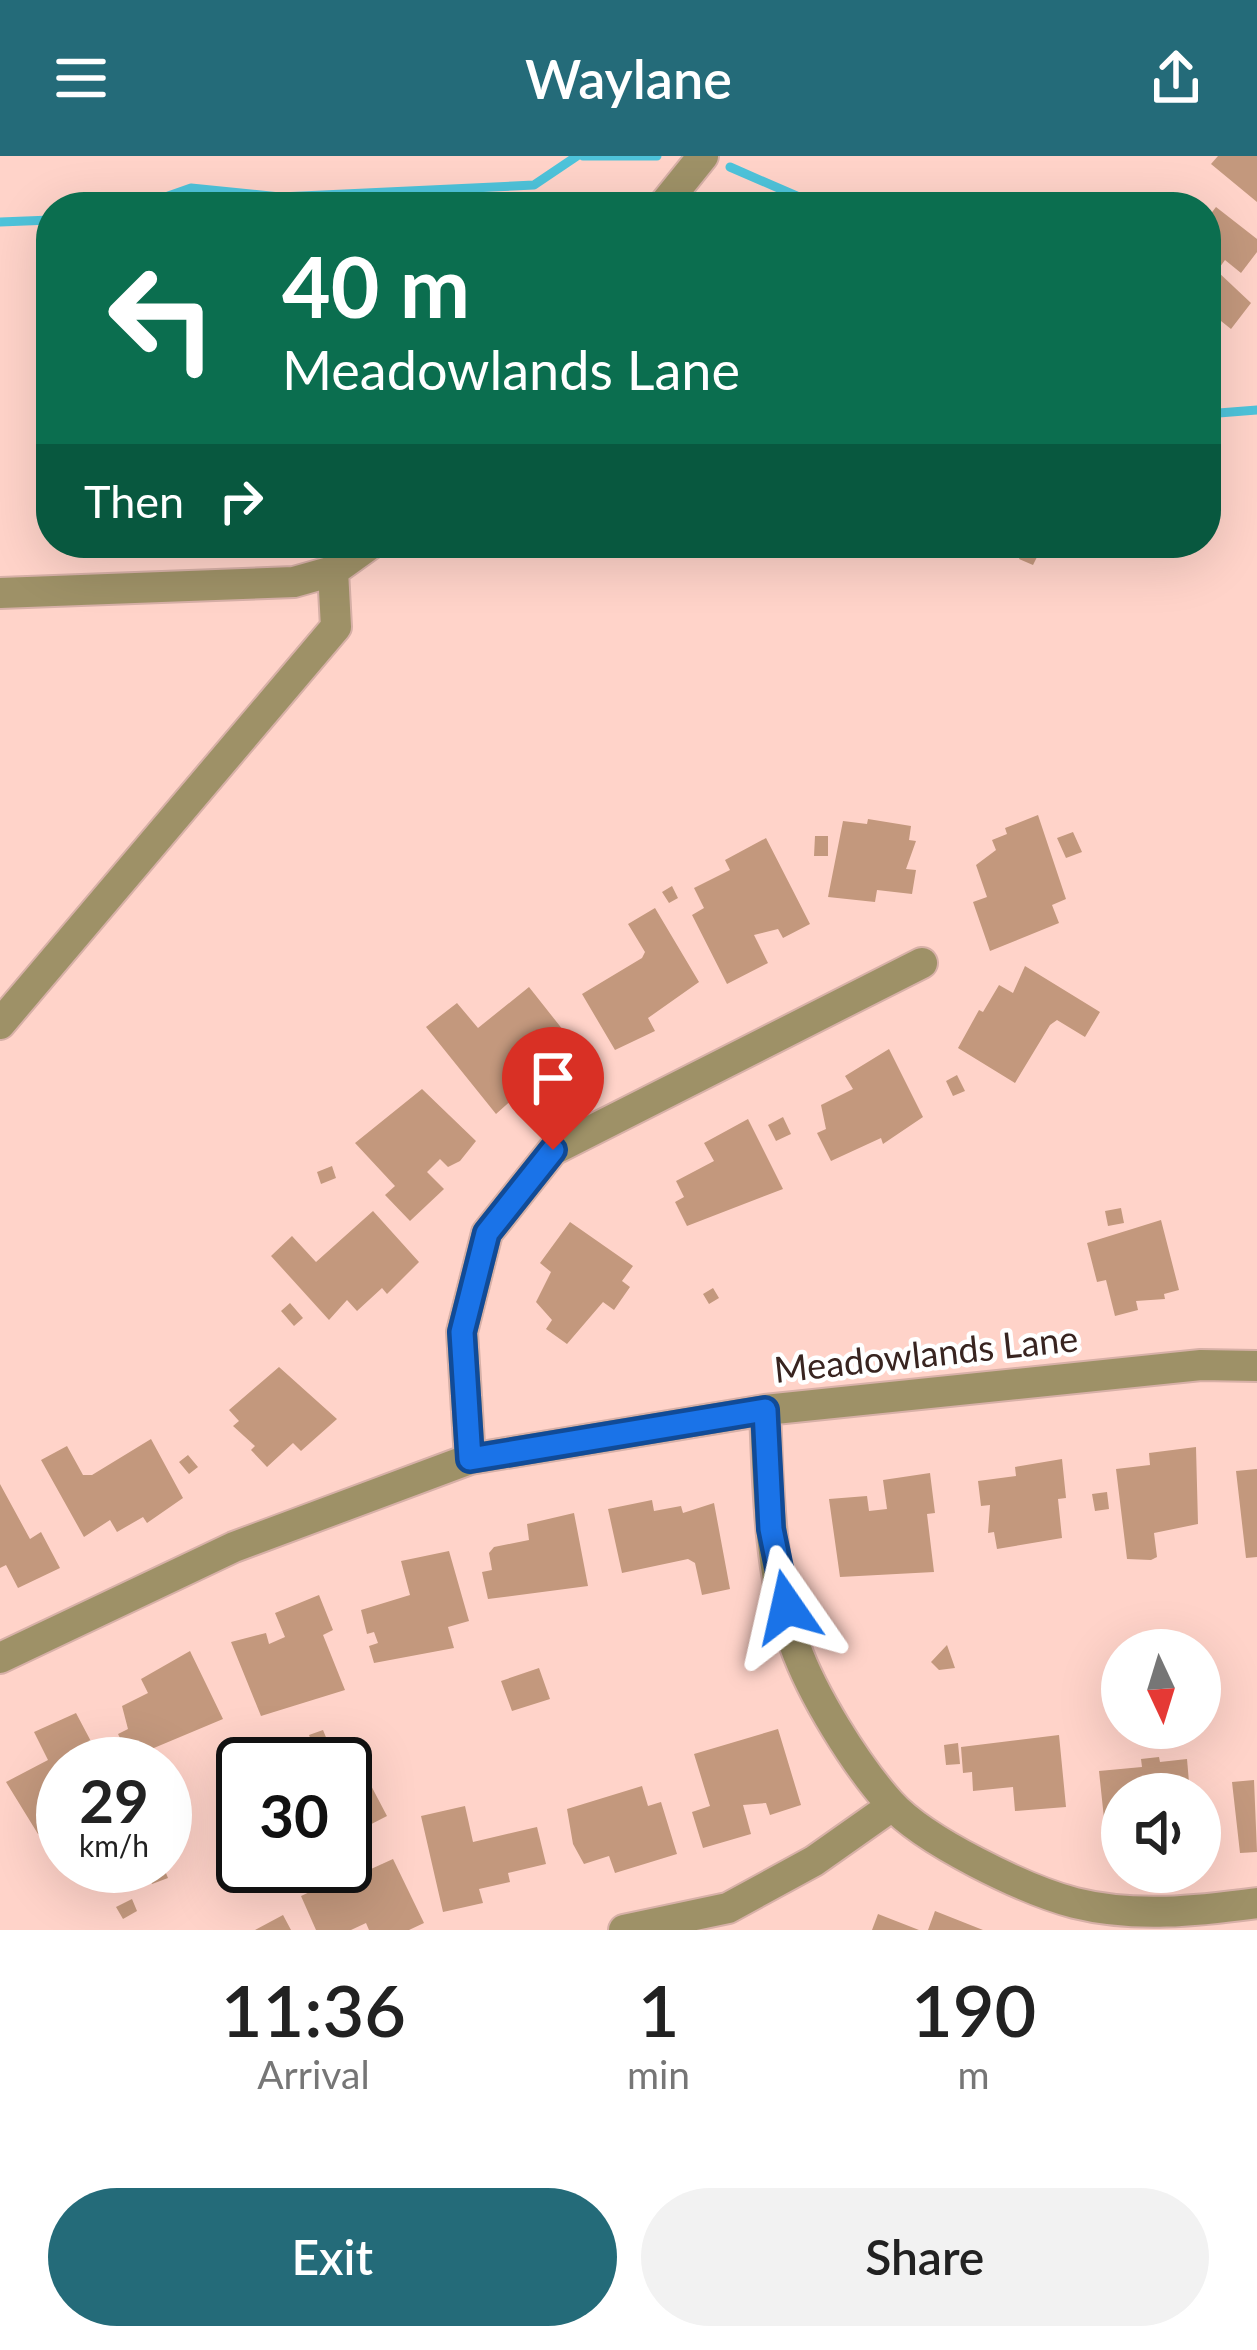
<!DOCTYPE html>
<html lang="en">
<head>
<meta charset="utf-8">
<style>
  body { margin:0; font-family:Lato,sans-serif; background:#f2f2f2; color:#222; height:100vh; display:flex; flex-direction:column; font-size:45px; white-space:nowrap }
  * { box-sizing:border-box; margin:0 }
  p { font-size:39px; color:#767676 }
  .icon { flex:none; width:66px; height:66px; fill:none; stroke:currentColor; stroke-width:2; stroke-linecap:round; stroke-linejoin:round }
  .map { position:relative; height:1774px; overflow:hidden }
  .panel { display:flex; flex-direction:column; background:#fff; flex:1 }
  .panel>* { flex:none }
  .hud { position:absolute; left:36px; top:36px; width:1185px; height:366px; border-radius:48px; box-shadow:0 12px 48px #0002; background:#0b6e4f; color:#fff; overflow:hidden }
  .needle { width:78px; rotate:176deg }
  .tools { position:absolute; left:1101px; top:1473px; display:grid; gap:24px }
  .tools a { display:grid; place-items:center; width:120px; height:120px; border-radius:50%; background:#fff; box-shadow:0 12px 48px #0002; font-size:60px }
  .speed { position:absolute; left:36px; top:1581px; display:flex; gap:24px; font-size:60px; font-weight:700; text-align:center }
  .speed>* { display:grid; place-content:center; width:156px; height:156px; border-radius:50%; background:#fff; box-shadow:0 12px 48px #0002; line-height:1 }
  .speed small { font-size:30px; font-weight:400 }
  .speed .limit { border:6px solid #111; border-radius:18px; background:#fff; color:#111 }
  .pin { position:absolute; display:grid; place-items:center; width:102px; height:102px; color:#fff; margin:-123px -51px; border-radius:50% 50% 50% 0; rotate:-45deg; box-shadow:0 0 12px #0007 }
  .pin .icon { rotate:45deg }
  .me { position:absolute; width:132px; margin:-66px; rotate:349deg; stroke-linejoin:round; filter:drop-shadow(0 0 9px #0008) }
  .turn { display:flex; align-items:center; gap:42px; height:252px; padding:0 48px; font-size:54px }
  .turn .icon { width:156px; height:156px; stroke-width:2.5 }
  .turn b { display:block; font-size:84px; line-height:102px }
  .then { display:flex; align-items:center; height:114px; padding:0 48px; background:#0003; gap:24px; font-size:45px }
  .eta { display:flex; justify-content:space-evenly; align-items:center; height:204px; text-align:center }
  .eta b { font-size:72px; font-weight:600; line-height:84px }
  .action { display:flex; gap:24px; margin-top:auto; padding:24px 48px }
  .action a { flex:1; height:138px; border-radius:72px; background:#246b79; color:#fff; font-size:48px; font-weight:600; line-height:138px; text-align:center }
  .action a+a { background:#f2f2f2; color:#222 }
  header { display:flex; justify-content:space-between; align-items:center; height:156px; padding:0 48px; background:#246b79; color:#fff; font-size:54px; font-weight:600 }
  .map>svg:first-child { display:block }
</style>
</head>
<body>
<header><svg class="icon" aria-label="menu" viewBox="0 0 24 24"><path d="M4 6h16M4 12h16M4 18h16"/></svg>Waylane<svg class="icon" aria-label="share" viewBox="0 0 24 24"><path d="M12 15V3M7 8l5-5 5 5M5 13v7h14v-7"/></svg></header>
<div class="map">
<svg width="1257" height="1774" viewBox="0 0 1257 1774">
  <rect width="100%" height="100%" fill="#ffd3c9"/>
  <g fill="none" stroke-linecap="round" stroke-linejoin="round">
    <!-- stream -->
    <path stroke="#4ec3da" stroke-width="9" d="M583,0H657
      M730,11L822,51
      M137,51L191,32L280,41L534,29L577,0
      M0,66L51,64
      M1206,258L1257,254"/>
  </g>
  <!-- building -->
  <path fill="#c3987d" d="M1218,0H1257V46L1211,8Z
    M1216,51L1257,83V96L1241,117L1225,104L1217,115L1251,147L1231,173L1206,153V64Z
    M1026,387H1062L1057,397L1042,391L1033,409L1019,403Z
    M1038,659L1066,743L1052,749L1059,767L990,795L973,746L987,741L976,709L996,694L992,684L1007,678L1005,672Z
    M868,663L911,670L909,684L916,685L906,713L916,714L912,738L877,734L875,746L828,741L843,665L867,668Z
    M1073,676L1082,696L1066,702L1057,682Z
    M815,680H828V700H814Z
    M766,682L810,768L783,782L778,773L754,779L768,807L727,828L692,759L704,752L694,732L730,714L725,704Z
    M672,730L678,742L669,747L662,736Z
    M655,752L699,826L648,862L655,875L615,894L582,838L642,802L645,796L628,768Z
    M1025,810L1100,856L1085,881L1057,864L1050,869L1015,927L958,892L979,854L983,856L999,829L1013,837Z
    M529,831L582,898L550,927L546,922L520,943L511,932L507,935L514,942L496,958L426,871L457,847L478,872Z
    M889,893L923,961L883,988L881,982L831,1005L817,977L826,973L821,949L853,933L845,920Z
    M957,919L965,935L953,940L946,925Z
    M422,933L476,985L460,1005L448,1011L440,1003L427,1016L444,1033L410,1065L385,1039L395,1030L355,987Z
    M783,961L791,978L776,985L768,969Z
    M748,963L783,1033L687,1070L675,1046L684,1041L676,1025L714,1005L704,987Z
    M332,1010L336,1022L321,1028L317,1016Z
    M1121,1052L1124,1067L1108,1070L1105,1055Z
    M373,1055L419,1106L387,1138L382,1132L357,1155L347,1144L329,1164L271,1100L292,1080L316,1106Z
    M1161,1064L1179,1134L1164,1138L1165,1143L1136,1145L1138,1154L1115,1160L1106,1124L1097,1126L1087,1087Z
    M570,1066L633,1110L622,1125L630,1131L614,1154L603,1146L567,1188L546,1173L552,1164L536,1146L551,1116L540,1107Z
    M713,1132L719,1142L709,1148L703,1138Z
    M290,1147L303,1162L294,1170L281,1155Z
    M279,1211L337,1263L301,1295L293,1287L267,1311L251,1294L255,1290L233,1270L239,1265L229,1254Z
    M151,1283L183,1342L147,1367L143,1361L117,1376L110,1364L84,1381L41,1304L67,1290L83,1319H92Z
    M1196,1291L1198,1368L1154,1377L1157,1401L1151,1404L1127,1403L1116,1313L1150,1309L1149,1297Z
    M188,1299L198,1311L189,1318L179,1306Z
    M1062,1303L1066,1342L1058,1343L1062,1382L997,1393L994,1376L988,1377L990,1349L981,1350L978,1325L1016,1320L1015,1311Z
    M1257,1313V1401L1246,1402L1236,1315Z
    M930,1317L935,1357L927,1358L934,1416L840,1421L829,1343L867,1340L869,1355L887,1353L883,1324Z
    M0,1328L30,1383L41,1376L60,1412L18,1432L6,1409L0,1412Z
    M1107,1336L1109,1353L1095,1355L1092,1338Z
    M652,1344L654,1355L681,1350L683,1357L714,1347L730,1433L702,1439L695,1407L688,1403L622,1417L608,1353Z
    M574,1357L588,1430L488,1443L482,1416L492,1414L489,1397L494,1391L529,1384L527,1368Z
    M449,1395L469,1465L448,1471L454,1492L374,1507L369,1490L378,1487L374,1476L367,1478L361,1454L410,1439L401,1405Z
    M319,1439L333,1474L323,1479L345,1534L261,1560L231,1486L266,1477L269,1488L285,1481L275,1457Z
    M947,1489L955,1512L939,1514L931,1506Z
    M190,1495L223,1563L130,1602L118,1578L128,1573L122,1550L148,1537L141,1523Z
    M539,1512L550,1543L512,1555L501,1525Z
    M76,1557L95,1593L81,1600L85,1608H63V1670L38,1678L6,1626L48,1604L34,1576Z
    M778,1573L801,1649L770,1659L766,1647L743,1649L751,1678L703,1692L692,1656L710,1650L694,1598Z
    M323,1574L332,1596L318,1602L309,1579Z
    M1059,1579L1066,1651L1015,1655L1013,1631L973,1635L972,1616L963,1617L961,1591Z
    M958,1587L960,1608L946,1609L944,1589Z
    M1159,1601L1160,1606L1187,1603L1190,1638H1122V1690L1107,1691L1099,1615L1142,1611L1141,1603Z
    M367,1622L387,1660L352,1678L345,1664V1633Z
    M1254,1624L1257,1696L1240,1697L1232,1626Z
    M642,1630L648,1650L661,1646L677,1698L615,1717L609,1700L584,1708L573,1688L567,1653Z
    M465,1650L473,1686L537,1671L546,1708L508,1717L510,1726L479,1733L483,1747L443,1756L421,1660Z
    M1210,1658L1213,1696L1200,1697V1659Z
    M393,1703L424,1767L409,1774H369L366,1767L351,1774H316L301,1740L327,1728L329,1710L354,1708L360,1718Z
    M163,1710L168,1722L152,1728L147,1716Z
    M132,1743L137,1755L123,1763L116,1751Z
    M935,1755L983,1774H928Z
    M878,1758L919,1774H872Z
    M283,1759L291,1774H255Z"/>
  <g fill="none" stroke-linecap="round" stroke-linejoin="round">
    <defs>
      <path id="minor" d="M662,51L703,0
        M0,437L294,426L333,415L372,387
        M0,868L336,471L333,415
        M765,1254C768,1331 769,1416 795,1490C812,1538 855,1608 890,1647C924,1685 1025,1734 1075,1747C1135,1762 1197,1755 1257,1747
        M470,1303L462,1176L487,1077L553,994L922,807
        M0,1502L234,1391L470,1303L765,1254L1201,1209L1257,1210
        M624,1774L728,1752L814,1705L892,1650"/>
    </defs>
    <!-- minor casing -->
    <use href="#minor" stroke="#d7b0a7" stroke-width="34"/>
    <!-- minor -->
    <use href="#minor" stroke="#9e9167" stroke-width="30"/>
  </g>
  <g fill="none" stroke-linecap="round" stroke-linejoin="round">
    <defs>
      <path id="route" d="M553,994L487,1077L462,1176L470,1303L765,1254L771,1373L787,1451"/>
    </defs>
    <!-- route casing -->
    <use href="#route" stroke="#114b97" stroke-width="30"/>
    <!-- route -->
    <use href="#route" stroke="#1a73e8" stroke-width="21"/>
  </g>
  <g text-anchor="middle" stroke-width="9" stroke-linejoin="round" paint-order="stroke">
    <!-- street labels -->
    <g font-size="36" fill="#382420" stroke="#fff">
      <text transform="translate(926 1198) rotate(-6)" y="13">Meadowlands Lane</text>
    </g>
  </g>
</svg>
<div class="tools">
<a><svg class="needle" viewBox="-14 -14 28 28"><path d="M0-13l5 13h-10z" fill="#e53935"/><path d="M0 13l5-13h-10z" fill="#767676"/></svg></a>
<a><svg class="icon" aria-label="sound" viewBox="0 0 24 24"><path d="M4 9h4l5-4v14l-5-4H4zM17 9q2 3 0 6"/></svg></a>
</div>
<div class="speed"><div>29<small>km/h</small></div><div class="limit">30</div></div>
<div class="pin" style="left:553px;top:994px;background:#d93025"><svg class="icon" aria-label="arrive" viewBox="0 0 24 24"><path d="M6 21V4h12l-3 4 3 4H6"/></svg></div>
<svg class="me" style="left:787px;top:1451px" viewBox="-20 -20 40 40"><path d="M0-17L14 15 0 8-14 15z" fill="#1a73e8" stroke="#fff" stroke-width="4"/></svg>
<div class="hud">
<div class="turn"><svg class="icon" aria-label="left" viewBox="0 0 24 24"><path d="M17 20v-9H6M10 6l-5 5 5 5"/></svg><div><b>40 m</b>Meadowlands Lane</div></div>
<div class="then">Then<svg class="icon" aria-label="right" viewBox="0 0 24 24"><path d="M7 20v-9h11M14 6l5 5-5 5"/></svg></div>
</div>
</div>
<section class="panel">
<div class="eta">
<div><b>11:36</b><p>Arrival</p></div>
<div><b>1</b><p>min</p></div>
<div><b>190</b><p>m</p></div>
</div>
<div class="action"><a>Exit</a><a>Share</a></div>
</section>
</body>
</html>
